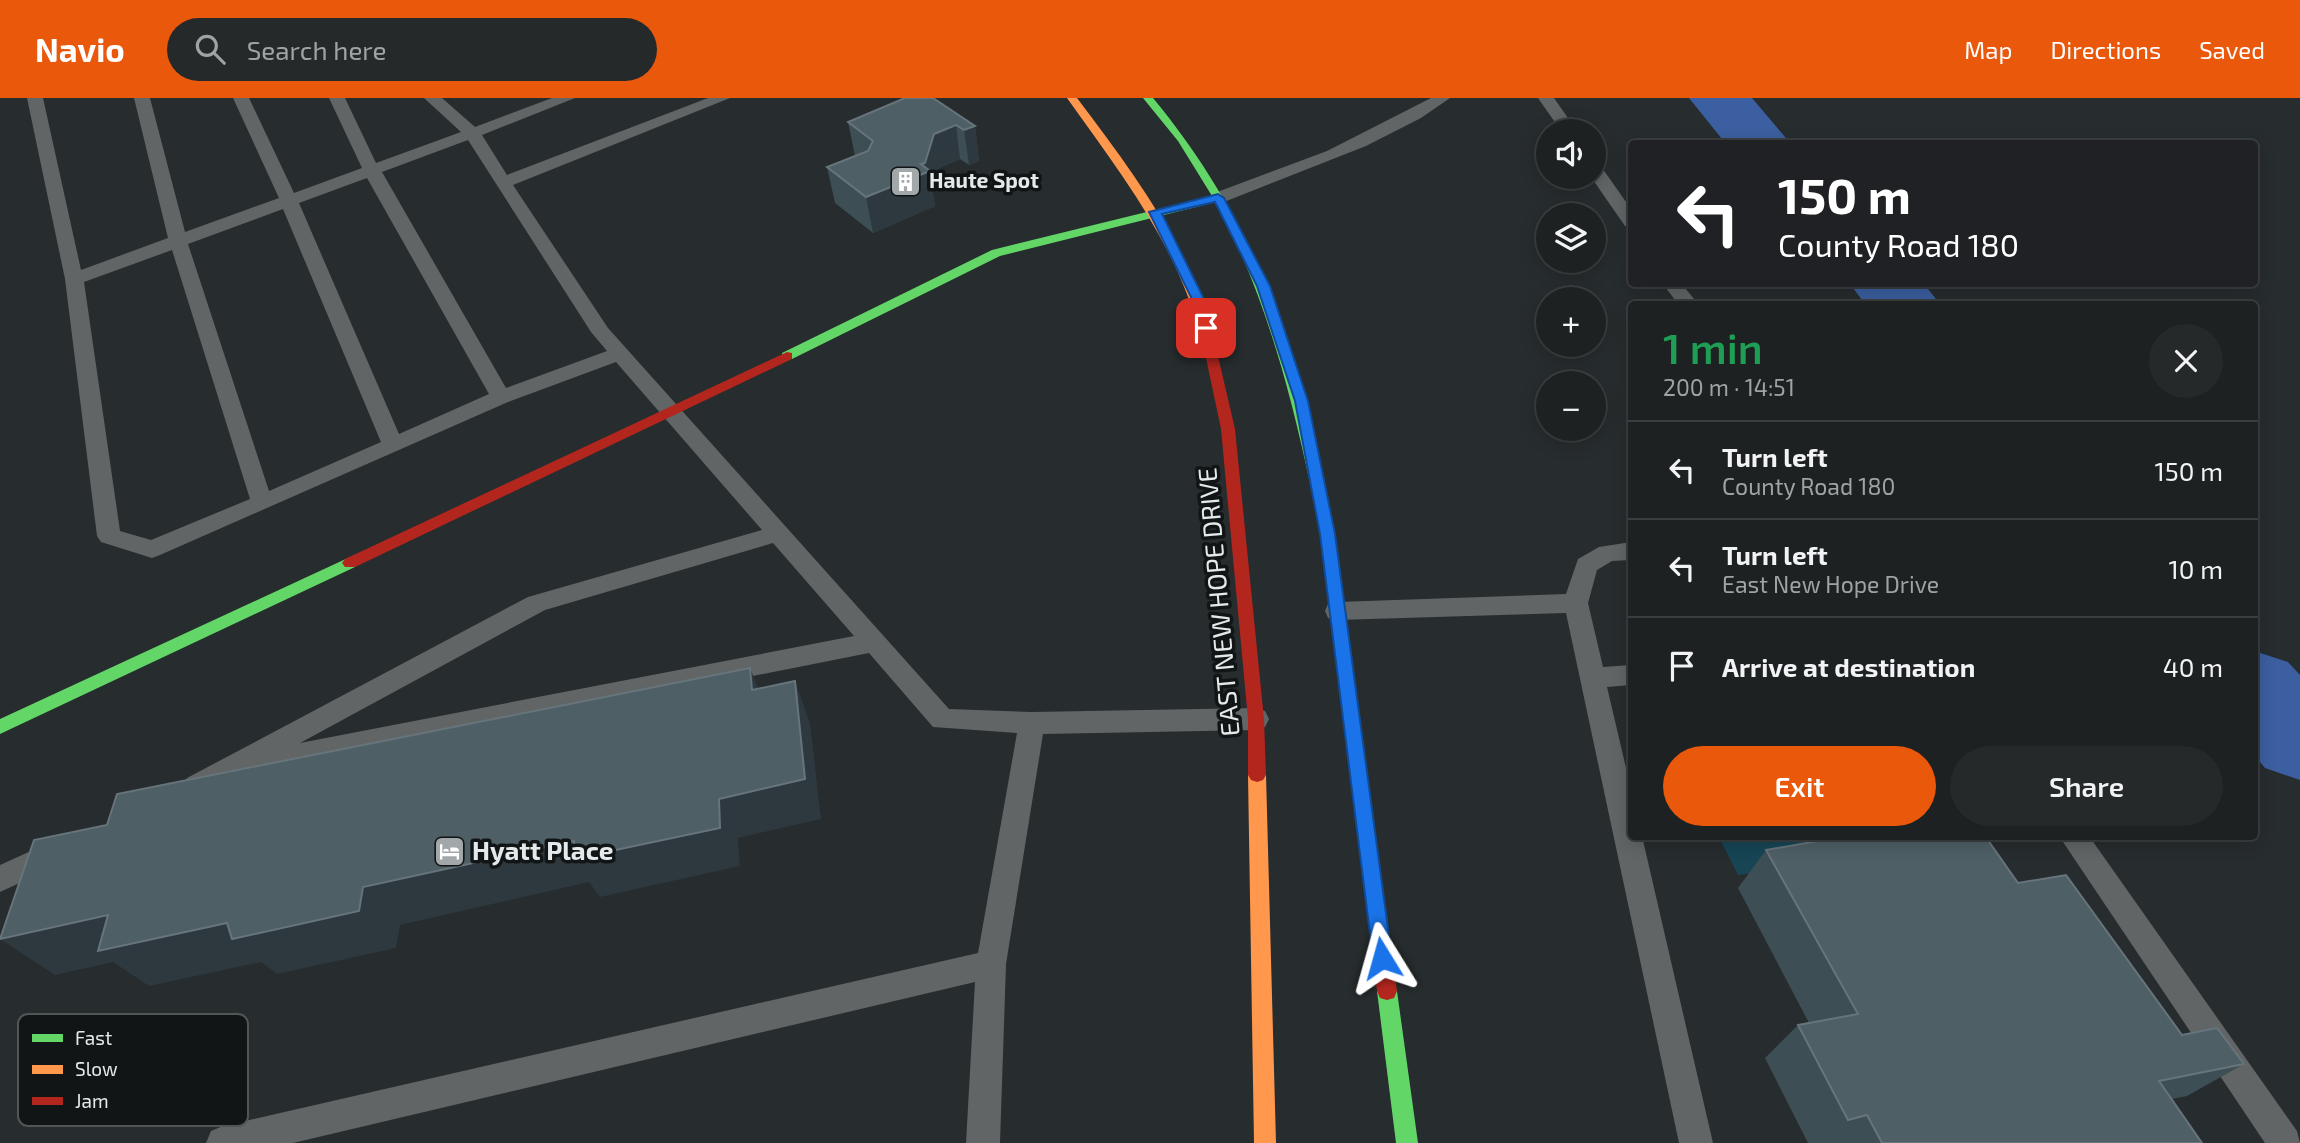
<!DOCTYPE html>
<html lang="en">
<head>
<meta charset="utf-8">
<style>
  body { margin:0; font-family:"Exo 2",sans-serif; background:#25292a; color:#f1f3f6; height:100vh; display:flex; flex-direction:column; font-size:26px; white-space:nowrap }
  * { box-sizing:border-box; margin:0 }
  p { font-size:23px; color:#a0a3a5 }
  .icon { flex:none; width:38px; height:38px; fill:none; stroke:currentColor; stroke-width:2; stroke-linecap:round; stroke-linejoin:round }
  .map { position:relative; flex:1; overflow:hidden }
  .sheet { position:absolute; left:1628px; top:203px; width:630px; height:539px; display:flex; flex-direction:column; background:#1d2122; border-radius:7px; box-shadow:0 4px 18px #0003,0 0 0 2px #3b3e40 }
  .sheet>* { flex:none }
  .top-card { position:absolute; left:1628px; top:42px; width:630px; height:147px; border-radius:7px; box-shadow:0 4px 18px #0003,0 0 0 2px #3b3e40; background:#202124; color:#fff; overflow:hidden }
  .buttons { position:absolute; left:1536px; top:21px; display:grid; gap:14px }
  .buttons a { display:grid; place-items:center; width:70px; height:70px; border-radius:50%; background:#1d2122; box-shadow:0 4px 18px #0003,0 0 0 2px #3b3e40; font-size:35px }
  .pin { position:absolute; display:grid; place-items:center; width:60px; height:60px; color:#fff; margin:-30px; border-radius:14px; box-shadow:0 4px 10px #0006 }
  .me { position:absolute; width:77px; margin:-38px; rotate:352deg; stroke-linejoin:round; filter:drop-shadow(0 0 5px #0008) }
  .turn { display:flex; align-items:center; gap:24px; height:147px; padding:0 35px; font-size:32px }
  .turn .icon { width:91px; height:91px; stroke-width:2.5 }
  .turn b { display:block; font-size:49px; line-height:60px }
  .round { display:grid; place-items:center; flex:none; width:74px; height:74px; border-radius:37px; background:#25292a }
  .head { display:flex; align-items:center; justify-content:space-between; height:119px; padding:0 35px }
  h1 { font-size:42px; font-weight:600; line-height:52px; color:#1e9e55 }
  .cta { display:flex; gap:14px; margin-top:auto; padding:14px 35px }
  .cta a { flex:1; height:80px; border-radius:42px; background:#ea580c; color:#fff; font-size:28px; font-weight:600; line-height:80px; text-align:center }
  .cta a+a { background:#25292a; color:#f1f3f6 }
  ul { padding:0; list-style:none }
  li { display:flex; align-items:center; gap:21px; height:98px; padding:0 35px; border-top:2px solid #3b3e40 }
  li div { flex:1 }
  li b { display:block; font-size:26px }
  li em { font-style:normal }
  header { display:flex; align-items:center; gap:42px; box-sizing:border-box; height:98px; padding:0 35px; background:#ea580c; color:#fff }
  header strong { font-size:33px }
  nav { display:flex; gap:38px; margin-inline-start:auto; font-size:24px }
  .search { width:490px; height:63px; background:#25292a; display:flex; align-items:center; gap:18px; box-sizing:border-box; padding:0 24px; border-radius:38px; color:#a0a3a5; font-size:26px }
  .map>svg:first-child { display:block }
</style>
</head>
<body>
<header>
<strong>Navio</strong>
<div class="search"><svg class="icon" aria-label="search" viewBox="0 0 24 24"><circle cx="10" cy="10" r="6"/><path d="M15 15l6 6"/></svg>Search here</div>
<nav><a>Map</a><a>Directions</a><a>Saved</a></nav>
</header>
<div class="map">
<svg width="2300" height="1045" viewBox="0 0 2300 1045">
  <rect width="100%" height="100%" fill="#272c2e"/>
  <!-- green -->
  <path fill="#174554" d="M1719,739H1826L1840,763L1738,777Z"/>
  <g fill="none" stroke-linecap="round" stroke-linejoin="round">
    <!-- river -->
    <path fill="#3b5fa0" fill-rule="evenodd" d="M1689,0H1752L1791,46H1726Z
      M1850,186H1924L1940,206H1865Z
      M2254,553L2288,564L2300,577V682L2265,670L2254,657Z"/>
    <!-- lane -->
    <path fill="#616566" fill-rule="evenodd" d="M27,0H43L81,172L168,140L134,0H150L185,134L279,100L233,0H249L294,95L362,70L329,0H345L376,65L461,34L424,0H442L475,29L552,0H575L482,37L507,77L708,0H730L513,87L608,230L949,611L1032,614L1256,610L1265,613L1269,621L1265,629L1256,632L1043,636L1006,866L1000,1045H966L975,884L293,1045H206L211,1033L223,1028L978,855L1017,635L933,629L869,555L262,675L252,671C234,681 208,703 187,696L183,688L187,680L528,499L762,432L616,264L508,304L160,457L152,460L101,444L97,438L65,181ZM468,42L591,234L607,253L506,290L382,74ZM367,80L489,296L399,336L299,105ZM283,111L381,344L269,393L188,146ZM172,152L250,401L151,442L120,433L84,184ZM773,445L854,538L300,645L545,512Z
      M1431,0H1450L1421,20L1366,48L1224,104L1218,105L1209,100L1212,96L1327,53Z
      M1538,0H1554L1577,33H1561Z
      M1594,66L1600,67L1631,111V129L1625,128L1591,79H1594Z
      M1663,186H1682L1698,206H1678Z
      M1631,444V462L1612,463L1597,472L1588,505L1603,569L1631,567V587L1607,589L1631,691V738H1642L1713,1045H1679L1566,515L1337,522L1328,520L1325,513L1328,506L1337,504L1566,496L1578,461L1599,449Z
      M2059,738H2089L2297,1033L2300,1045H2265Z
      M53,743L63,747L67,756L63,765L0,794V767Z"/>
    <!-- fast -->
    <path fill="#63d668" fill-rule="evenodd" d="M1143,0H1153C1252,120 1291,236 1324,385L1322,389H1312L1310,385C1289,287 1263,192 1216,104L1000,158L792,261H782V255L992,152L1212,98L1178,43Z
      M350,459L355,461L358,465L355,469L0,636V621Z
      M1387,884L1394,886L1397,893L1418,1045H1396L1377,893L1380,886Z"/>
    <!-- slow -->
    <path fill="#ff974d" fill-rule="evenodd" d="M1067,0H1077C1135,77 1188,147 1214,241L1213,244H1203L1202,241C1175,144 1124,80 1067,0Z
      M1257,670L1263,672L1266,677L1276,1045H1254L1248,677L1251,672Z"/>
    <!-- jam -->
    <path fill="#b3261e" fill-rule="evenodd" d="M1208,237L1214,241L1235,331L1264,621L1266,677L1263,682L1257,684L1251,682L1248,677V621L1221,331L1202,241Z
      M787,254L792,255V261L355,469H345L342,465L345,461Z
      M1317,380L1324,385L1334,436L1397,893L1394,900L1387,902L1380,900L1377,893L1320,436L1310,385Z"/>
  </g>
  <!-- wall -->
  <path fill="#3e4e55" d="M905,0L975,28L979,63L969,67L960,61L939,70L932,91L935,108L873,135L835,105L827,69L855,58L848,24Z
    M1766,752L2018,785L2182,937L2244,966L2187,998L2172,1001L2202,1045H1808L1765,960L1798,927L1809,925L1738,790Z"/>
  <!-- shaded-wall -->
  <path fill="#2d393f" d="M956,27L960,61L939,70L932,91L935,108L873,135L866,99L921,66L934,36Z
    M975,28L979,63L969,67L964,32Z
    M750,570L767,611L752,592Z
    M795,583L810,625L821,721L738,740L740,768L600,799L589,784L400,827L396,850L277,876L261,864L149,888L113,864L55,877L0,841L108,817L363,789L719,701Z"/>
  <!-- building -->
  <path fill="#4f5f66" stroke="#67747b" stroke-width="2" d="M905,0H933L975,28L964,32L956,27L934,36L925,65L921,66L930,73L866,99L827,69L868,53L873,43L848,24Z
    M750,570L752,592L795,583L805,681L719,701L720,730L573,761L574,743L363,789L359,813L232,841L227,825L98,853L108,817L0,841L34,742L107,727L117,696Z
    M1846,738H1985L2018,785L2066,777L2182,937L2217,930L2244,966L2159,983L2202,1045H1882L1867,1017L1848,1022L1798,927L1858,916L1766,752Z"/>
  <!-- route -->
  <path fill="#1a73e8" stroke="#114b97" stroke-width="2" d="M1218,96L1224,100L1270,188L1308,303L1335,436L1392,860L1389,866L1382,869L1375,866L1373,860L1320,436L1295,303L1257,188L1215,104L1162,116L1206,205L1212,230L1206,234L1199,230L1194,205L1149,114Z"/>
  <!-- icons -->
  <defs>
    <symbol id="building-square" viewBox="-11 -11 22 22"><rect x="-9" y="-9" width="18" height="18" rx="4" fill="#a2a8aa" stroke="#111516"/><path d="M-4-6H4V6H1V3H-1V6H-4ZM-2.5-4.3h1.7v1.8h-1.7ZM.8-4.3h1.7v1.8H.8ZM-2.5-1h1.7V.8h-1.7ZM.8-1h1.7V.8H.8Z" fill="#fff"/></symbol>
    <symbol id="hotel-square" viewBox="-11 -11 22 22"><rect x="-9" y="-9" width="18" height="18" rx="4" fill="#a2a8aa" stroke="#111516"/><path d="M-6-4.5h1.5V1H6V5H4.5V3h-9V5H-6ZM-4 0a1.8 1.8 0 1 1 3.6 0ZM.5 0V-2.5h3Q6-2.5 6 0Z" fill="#fff"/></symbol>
  </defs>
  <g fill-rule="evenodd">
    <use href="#building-square" x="888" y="66" width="35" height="35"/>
    <use href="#hotel-square" x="432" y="736" width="35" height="35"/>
  </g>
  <g text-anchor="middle" stroke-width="7" stroke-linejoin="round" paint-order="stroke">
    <!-- far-poi labels -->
    <g font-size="21" font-weight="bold" fill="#e4eaec" stroke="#111516" text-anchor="start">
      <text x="929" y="90">Haute Spot</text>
    </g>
    <!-- street labels -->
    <g font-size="26" fill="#e4eaec" stroke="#111516">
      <text transform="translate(1219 504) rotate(-95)" y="9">EAST NEW HOPE DRIVE</text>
    </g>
    <!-- poi labels -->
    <g font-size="26" font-weight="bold" fill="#e4eaec" stroke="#111516" text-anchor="start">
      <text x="472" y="762">Hyatt Place</text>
    </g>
  </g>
  <!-- legend -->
  <rect x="18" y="916" width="230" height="112" rx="10" fill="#111516" stroke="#505556" stroke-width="2"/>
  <rect x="32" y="936" width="31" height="8" fill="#63d668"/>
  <rect x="32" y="967" width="31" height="9" fill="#ff974d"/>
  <rect x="32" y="999" width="31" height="8" fill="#b3261e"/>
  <g font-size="19" fill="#e4eaec">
    <text x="75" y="947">Fast</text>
    <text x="75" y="978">Slow</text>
    <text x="75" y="1010">Jam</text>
  </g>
</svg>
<div class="buttons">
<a><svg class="icon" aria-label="sound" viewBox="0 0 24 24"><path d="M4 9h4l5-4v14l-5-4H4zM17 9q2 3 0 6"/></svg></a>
<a><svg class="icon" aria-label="layers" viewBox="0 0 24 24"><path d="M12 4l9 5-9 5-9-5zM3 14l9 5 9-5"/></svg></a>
<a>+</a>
<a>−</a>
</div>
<div class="pin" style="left:1206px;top:230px;background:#d93025"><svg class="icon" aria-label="arrive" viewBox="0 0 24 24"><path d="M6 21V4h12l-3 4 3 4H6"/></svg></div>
<svg class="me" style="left:1382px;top:860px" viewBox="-20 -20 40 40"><path d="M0-17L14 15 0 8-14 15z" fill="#1a73e8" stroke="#fff" stroke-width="4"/></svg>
<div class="top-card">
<div class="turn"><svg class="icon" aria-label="left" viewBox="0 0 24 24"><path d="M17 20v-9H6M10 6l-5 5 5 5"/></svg><div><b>150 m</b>County Road 180</div></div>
</div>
<section class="sheet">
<div class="head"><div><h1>1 min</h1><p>200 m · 14:51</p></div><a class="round"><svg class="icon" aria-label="close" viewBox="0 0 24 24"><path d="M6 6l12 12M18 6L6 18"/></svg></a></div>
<ul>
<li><svg class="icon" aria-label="left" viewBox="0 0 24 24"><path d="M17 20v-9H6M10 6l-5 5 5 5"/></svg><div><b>Turn left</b><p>County Road 180</p></div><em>150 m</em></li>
<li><svg class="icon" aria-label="left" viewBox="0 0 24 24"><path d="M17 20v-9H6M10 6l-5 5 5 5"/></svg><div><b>Turn left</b><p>East New Hope Drive</p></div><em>10 m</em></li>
<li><svg class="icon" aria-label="arrive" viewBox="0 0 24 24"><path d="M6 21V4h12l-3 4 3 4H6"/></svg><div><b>Arrive at destination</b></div><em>40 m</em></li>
</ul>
<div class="cta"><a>Exit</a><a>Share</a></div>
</section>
</div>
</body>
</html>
